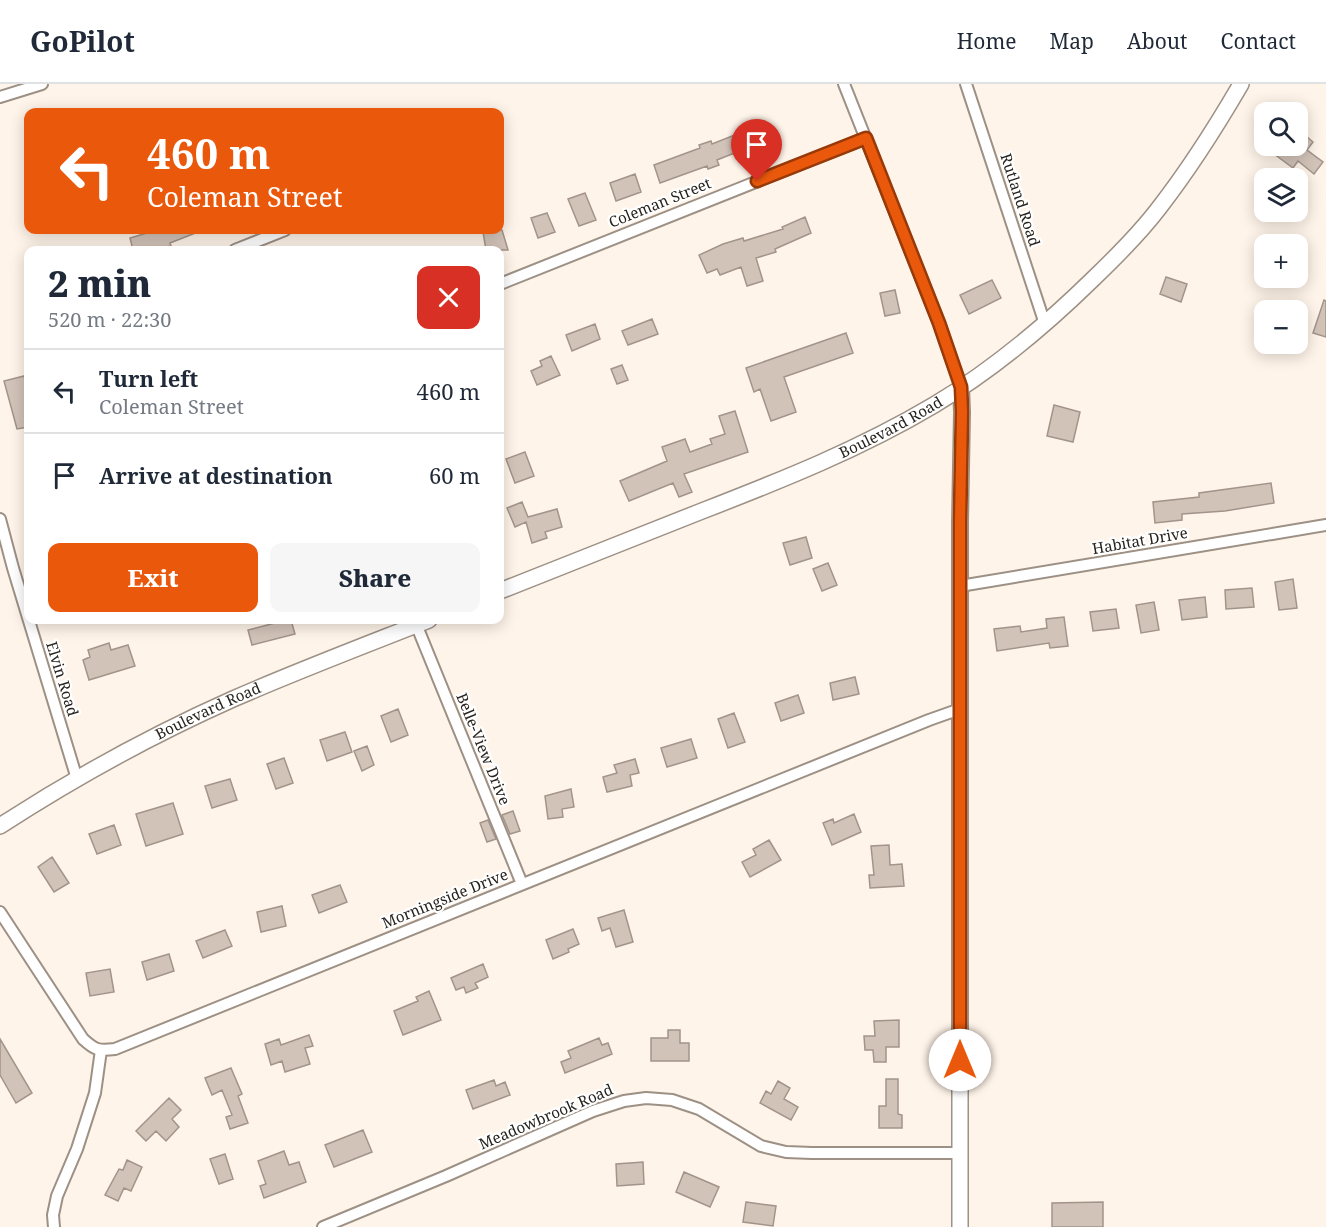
<!DOCTYPE html>
<html lang="en">
<head>
<meta charset="utf-8">
<style>
  body { margin:0; font-family:"Noto Serif",serif; background:#f6f6f7; color:#1f2937; height:100vh; display:flex; flex-direction:column; font-size:22px; white-space:nowrap }
  * { box-sizing:border-box; margin:0 }
  p { font-size:20px; color:#747a83 }
  .icon { flex:none; width:33px; height:33px; fill:none; stroke:currentColor; stroke-width:2; stroke-linecap:round; stroke-linejoin:round }
  .map { position:relative; flex:1; overflow:hidden }
  .drawer { position:absolute; left:24px; top:162px; width:480px; height:378px; display:flex; flex-direction:column; background:#fff; border-radius:12px; box-shadow:0 3px 15px #0003 }
  .drawer>* { flex:none }
  .banner { position:absolute; left:24px; top:24px; width:480px; height:126px; border-radius:12px; box-shadow:0 3px 15px #0003; background:#ea580c; color:#fff; overflow:hidden }
  .fabs { position:absolute; left:1254px; top:18px; display:grid; gap:12px }
  .fabs a { display:grid; place-items:center; width:54px; height:54px; border-radius:12px; background:#fff; box-shadow:0 3px 15px #0003; font-size:30px }
  .pin { position:absolute; display:grid; place-items:center; width:51px; height:51px; color:#fff; margin:-62px -26px; border-radius:50% 50% 50% 0; rotate:-45deg; box-shadow:0 0 6px #0007 }
  .pin .icon { rotate:45deg }
  .me { position:absolute; width:66px; margin:-33px; rotate:0deg; stroke-linejoin:round; filter:drop-shadow(0 0 4px #0008) }
  .turn { display:flex; align-items:center; gap:21px; height:126px; padding:0 24px; font-size:27px }
  .turn .icon { width:78px; height:78px; stroke-width:2.5 }
  .turn b { display:block; font-size:42px; line-height:51px }
  .round { display:grid; place-items:center; flex:none; width:63px; height:63px; border-radius:12px; background:#f6f6f7 }
  .headline { display:flex; align-items:center; justify-content:space-between; height:102px; padding:0 24px }
  h1 { font-size:36px; font-weight:800; line-height:45px }
  .cta { display:flex; gap:12px; margin-top:auto; padding:12px 24px }
  .cta a { flex:1; height:69px; border-radius:12px; background:#ea580c; color:#fff; font-size:24px; font-weight:800; line-height:69px; text-align:center }
  .cta a+a { background:#f6f6f7; color:#1f2937 }
  ul { padding:0; list-style:none }
  li { display:flex; align-items:center; gap:18px; height:84px; padding:0 24px; border-top:2px solid #e0e1e3 }
  li div { flex:1 }
  li b { display:block; font-size:22px }
  li em { font-style:normal }
  header { display:flex; align-items:center; gap:36px; box-sizing:border-box; height:84px; padding:0 30px; background:#fff; border-bottom:2px solid #e0e1e3 }
  header strong { font-size:28px }
  nav { display:flex; gap:33px; margin-inline-start:auto; font-size:21px }
  .map>svg:first-child { display:block }
</style>
</head>
<body>
<header>
<strong>GoPilot</strong>
<nav><a>Home</a><a>Map</a><a>About</a><a>Contact</a></nav>
</header>
<div class="map">
<svg width="1326" height="1143" viewBox="0 0 1326 1143">
  <rect width="100%" height="100%" fill="#fff4e9"/>
  <!-- building -->
  <path fill="#d2c3b8" stroke="#a3948a" stroke-width="1.5" d="M750,45L757,60L717,76L719,81L708,85L707,82L660,99L654,81L700,64L699,61L711,57L712,60Z
    M1298,45L1313,58L1307,66L1323,78L1314,90L1298,77L1293,84L1274,70L1281,62H1298Z
    M635,90L641,108L616,117L610,99Z
    M585,109L596,136L579,142L568,115Z
    M547,129L555,148L538,154L531,134Z
    M805,133L811,149L775,165L776,168L756,174L763,197L747,202L741,183L720,191L717,185L707,189L699,171L723,160L743,154L744,157L783,145L782,143Z
    M157,146H203L170,159L171,162L155,166H133L130,154Z
    M490,146H502L508,166H486L483,148Z
    M1166,193L1187,200L1181,218L1160,210Z
    M992,196L1001,214L969,230L960,211Z
    M895,206L900,229L885,232L880,209Z
    M1324,216L1326,217V253L1313,249Z
    M652,235L658,250L628,261L622,247Z
    M595,240L600,255L572,267L566,251Z
    M846,249L853,269L784,293L796,328L771,337L760,305L754,308L746,284Z
    M551,272L560,291L537,301L531,287L542,282L540,277Z
    M622,281L628,296L617,300L611,285Z
    M24,292L28,309V343L17,345L4,297Z
    M1054,321L1080,328L1073,358L1047,352Z
    M735,327L748,368L684,390L692,408L679,413L673,399L629,417L620,397L667,377L662,363L685,355L690,368L712,360L710,355L725,350L719,332Z
    M525,368L534,392L515,399L506,375Z
    M1271,399L1274,419L1225,427L1182,430V436L1155,439L1153,418L1199,413V409Z
    M522,418L528,433L557,425L562,443L545,448L547,454L532,459L526,438L515,443L507,424Z
    M806,453L812,474L790,481L783,459Z
    M828,479L837,501L822,507L813,485Z
    M1293,495L1297,524L1279,526L1275,498Z
    M1252,504L1254,523L1226,525L1225,506Z
    M1205,513L1207,533L1182,536L1179,516Z
    M1154,518L1159,546L1141,549L1136,521Z
    M1116,525L1119,544L1093,547L1090,528Z
    M1064,533L1068,562L1050,564L1049,559L997,567L994,545L1020,542L1021,548L1047,544L1046,535Z
    M274,536H291L295,550L252,561L248,546L275,539Z
    M109,559L111,566L128,561L135,582L89,596L83,576L90,573L88,566Z
    M855,593L859,610L833,616L830,599Z
    M798,611L804,629L781,637L775,619Z
    M398,625L408,651L391,658L381,632Z
    M734,629L745,658L728,664L718,635Z
    M345,648L352,668L327,677L320,656Z
    M691,655L697,674L667,683L661,664Z
    M367,662L374,681L362,687L354,667Z
    M284,674L293,699L276,705L267,680Z
    M635,675L639,689L630,691L632,702L607,708L603,693L617,689L614,681Z
    M230,695L237,716L212,724L205,702Z
    M571,705L574,723L562,725L563,733L548,735L545,712Z
    M173,719L183,750L146,762L136,730Z
    M513,727L520,747L510,750L502,731Z
    M854,730L861,748L832,761L823,739L833,735L834,739Z
    M488,736L496,755L487,758L480,739Z
    M114,741L121,761L97,770L89,750Z
    M769,756L781,776L750,793L742,778L756,771L753,765Z
    M889,761L890,781L902,780L904,802L870,804L869,791H874L871,762Z
    M52,773L69,799L54,808L38,783Z
    M340,801L347,818L319,829L312,811Z
    M282,822L286,842L261,848L257,828Z
    M624,826L633,858L616,863L610,844L602,847L598,834Z
    M573,845L579,860L568,865L569,868L553,875L546,856Z
    M225,846L232,862L203,874L196,857Z
    M169,870L174,887L147,896L142,878Z
    M483,880L488,893L475,899L478,904L466,909L464,903L456,906L451,894Z
    M110,885L114,908L90,912L86,889Z
    M429,907L441,936L403,951L394,927L418,917L416,913Z
    M899,936V963H886V978H874L873,966H865L864,952H875L874,937Z
    M668,946H680V959H689V977H651V954H668Z
    M309,951L313,962L305,964L310,980L285,988L282,977L271,981L265,960L279,955L281,961Z
    M599,954L602,961L608,959L612,970L565,989L561,978L571,974L568,967Z
    M0,955L32,1009L16,1019L0,991Z
    M231,984L242,1010L238,1012L248,1039L230,1045L226,1033L232,1031L222,1006L212,1011L205,994Z
    M886,995H898V1030L902,1031V1044H879V1022H886Z
    M494,996L496,1002L505,998L510,1011L473,1025L466,1006Z
    M778,997L790,1004L784,1015L798,1023L791,1036L760,1019L766,1007L771,1010Z
    M169,1014L181,1026L172,1035L179,1043L166,1057L156,1047L146,1057L136,1047Z
    M363,1046L372,1068L334,1083L325,1061Z
    M284,1067L289,1081L299,1078L306,1098L264,1114L260,1102L266,1100L258,1077Z
    M225,1070L233,1095L219,1100L210,1075Z
    M127,1076L142,1083L131,1107L124,1104L118,1117L105,1111L119,1085L123,1086Z
    M643,1078L644,1100L617,1102L616,1080Z
    M684,1088L719,1103L710,1123L676,1108Z
    M746,1118L776,1122L773,1142L743,1138Z
    M1103,1118V1143H1052V1119Z"/>
  <g fill="none" stroke-linecap="round" stroke-linejoin="round">
    <defs>
      <path id="street" d="M844,0L939,239L961,303
        M966,0L1045,240
        M0,13L42,0
        M235,166L285,146
        M500,200L866,54
        M0,435L13,484L77,695
        M960,502L1326,441
        M416,540L522,800
        M0,828L83,955C95,966 98,967 115,965L929,636L960,625
        M54,1143L53,1131L57,1112L77,1065L95,1009L101,966
        M323,1143L446,1092L593,1027L624,1017L646,1014L672,1016L699,1025L761,1062L786,1068L812,1069H960"/>
      <g id="secondary">
        <path id="s1" d="M500,507C567,480 635,454 702,427C782,396 860,365 934,321C991,287 1046,241 1093,195C1117,172 1140,149 1159,124C1190,84 1216,43 1241,0"/>
        <path id="s2" d="M0,742C74,694 152,651 233,615C297,587 363,562 429,536"/>
        <path d="M960,1143V438L962,328L961,303"/>
      </g>
    </defs>
    <!-- street casing -->
    <use href="#street" stroke="#9d9085" stroke-width="14"/>
    <!-- secondary casing -->
    <use href="#secondary" stroke="#9d9085" stroke-width="18"/>
    <!-- street -->
    <use href="#street" stroke="#fff" stroke-width="10"/>
    <!-- secondary -->
    <use href="#secondary" stroke="#fff" stroke-width="15"/>
  </g>
  <g fill="none" stroke-linecap="round" stroke-linejoin="round">
    <defs>
      <path id="route" d="M757,97L866,54L939,239L961,303L962,328L960,438V976"/>
    </defs>
    <!-- route casing -->
    <use href="#route" stroke="#983908" stroke-width="15"/>
    <!-- route -->
    <use href="#route" stroke="#ea580c" stroke-width="10"/>
  </g>
  <g text-anchor="middle" stroke-width="4.5" stroke-linejoin="round" paint-order="stroke">
    <!-- street labels -->
    <g font-size="15" fill="#28231e" stroke="#fff">
      <text transform="translate(1020 116) rotate(72)" y="5">Rutland Road</text>
      <text transform="translate(660 119) rotate(-22)" y="5">Coleman Street</text>
      <text dy="5" stroke="none"><textPath href="#s1" startOffset="424">Boulevard Road</textPath></text>
      <text transform="translate(1140 457) rotate(-10)" y="5">Habitat Drive</text>
      <text transform="translate(62 595) rotate(73)" y="5">Elvin Road</text>
      <text dy="5" stroke="none"><textPath href="#s2" startOffset="238">Boulevard Road</textPath></text>
      <text transform="translate(483 665) rotate(68)" y="5">Belle-View Drive</text>
      <text transform="translate(445 815) rotate(-22)" y="5">Morningside Drive</text>
      <text transform="translate(546 1033) rotate(-23)" y="5">Meadowbrook Road</text>
    </g>
  </g>
</svg>
<div class="fabs">
<a><svg class="icon" aria-label="search" viewBox="0 0 24 24"><circle cx="10" cy="10" r="6"/><path d="M15 15l6 6"/></svg></a>
<a><svg class="icon" aria-label="layers" viewBox="0 0 24 24"><path d="M12 4l9 5-9 5-9-5zM3 14l9 5 9-5"/></svg></a>
<a>+</a>
<a>−</a>
</div>
<div class="pin" style="left:757px;top:97px;background:#d93025"><svg class="icon" aria-label="arrive" viewBox="0 0 24 24"><path d="M6 21V4h12l-3 4 3 4H6"/></svg></div>
<svg class="me" style="left:960px;top:976px" viewBox="-20 -20 40 40"><circle r="19" fill="#fff"/><path d="M0-13L10 11 0 6-10 11z" fill="#ea580c"/></svg>
<div class="banner">
<div class="turn"><svg class="icon" aria-label="left" viewBox="0 0 24 24"><path d="M17 20v-9H6M10 6l-5 5 5 5"/></svg><div><b>460 m</b>Coleman Street</div></div>
</div>
<section class="drawer">
<div class="headline"><div><h1>2 min</h1><p>520 m · 22:30</p></div><a class="round" style="background:#d93025;color:#fff"><svg class="icon" aria-label="close" viewBox="0 0 24 24"><path d="M6 6l12 12M18 6L6 18"/></svg></a></div>
<ul>
<li><svg class="icon" aria-label="left" viewBox="0 0 24 24"><path d="M17 20v-9H6M10 6l-5 5 5 5"/></svg><div><b>Turn left</b><p>Coleman Street</p></div><em>460 m</em></li>
<li><svg class="icon" aria-label="arrive" viewBox="0 0 24 24"><path d="M6 21V4h12l-3 4 3 4H6"/></svg><div><b>Arrive at destination</b></div><em>60 m</em></li>
</ul>
<div class="cta"><a>Exit</a><a>Share</a></div>
</section>
</div>
</body>
</html>
